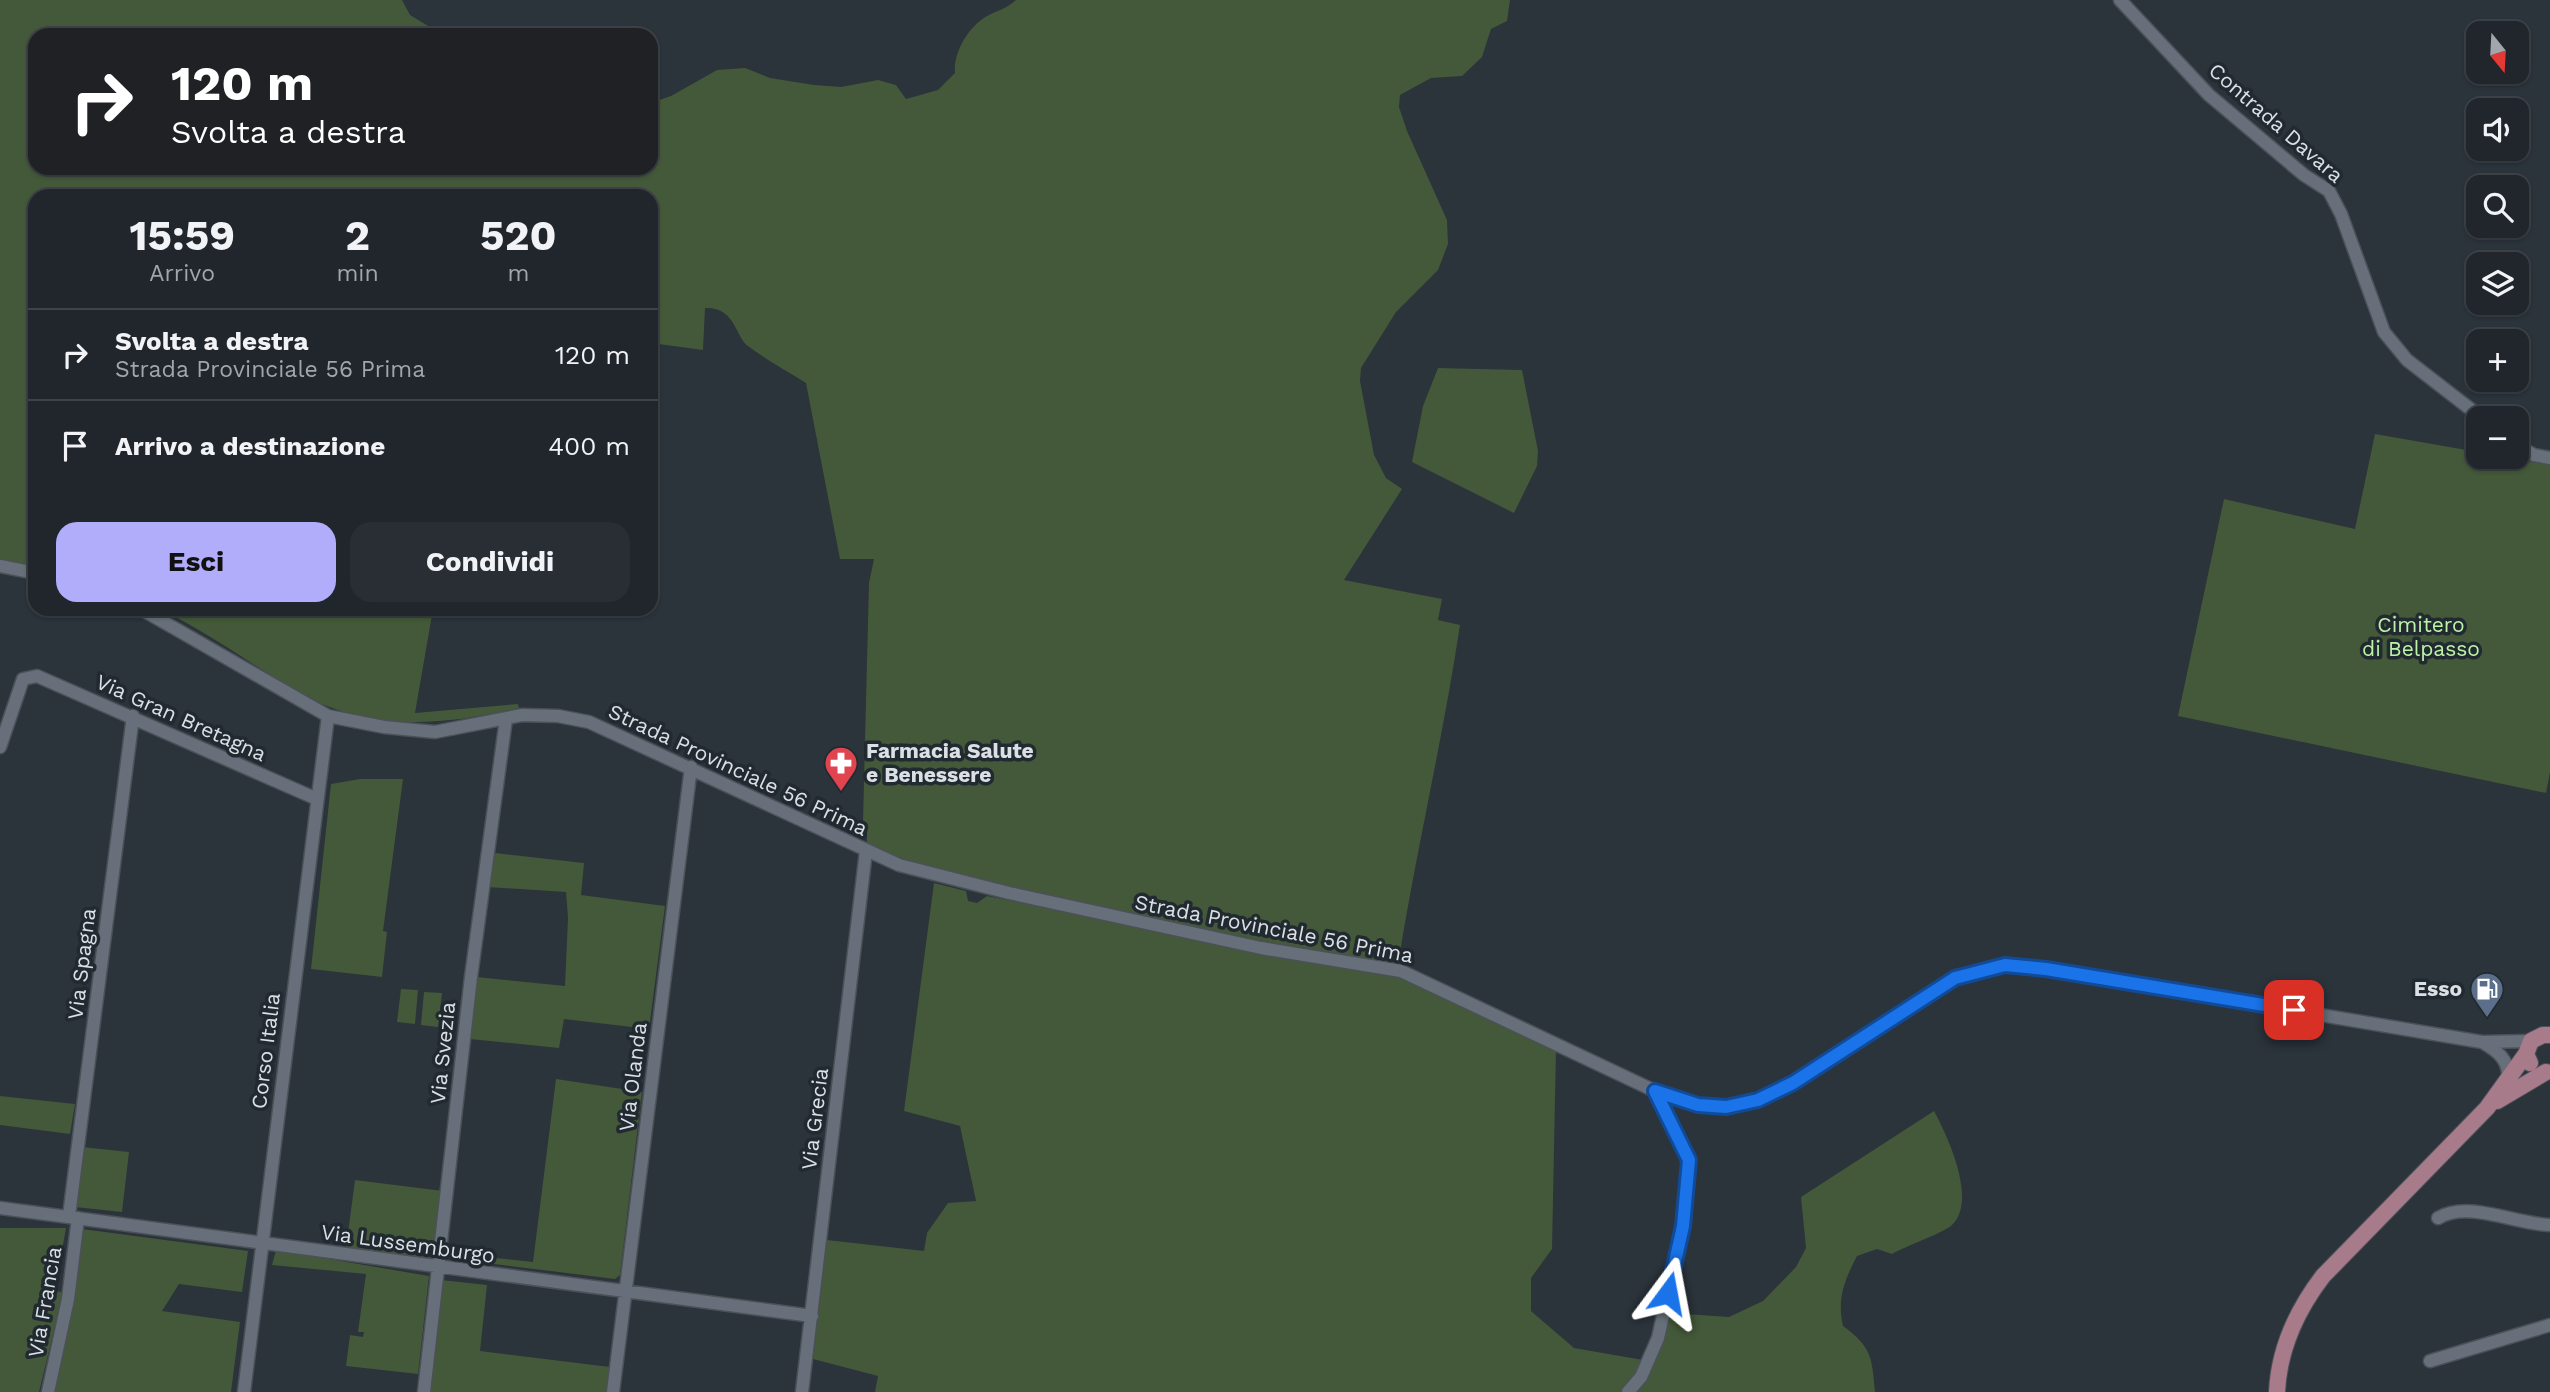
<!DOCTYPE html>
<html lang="it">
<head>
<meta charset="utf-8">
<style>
  body { margin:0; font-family:"Work Sans",sans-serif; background:#282e34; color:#f1f3f6; height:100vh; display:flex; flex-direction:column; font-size:26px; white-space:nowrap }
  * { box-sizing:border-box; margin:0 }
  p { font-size:23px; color:#a2a5a9 }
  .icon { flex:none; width:38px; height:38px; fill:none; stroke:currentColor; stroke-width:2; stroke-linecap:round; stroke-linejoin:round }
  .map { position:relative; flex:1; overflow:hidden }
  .drawer { position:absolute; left:28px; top:189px; width:630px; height:427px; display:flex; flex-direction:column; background:#20262c; border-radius:21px; box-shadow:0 2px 5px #0004,0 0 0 2px #3d4348 }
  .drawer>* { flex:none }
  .top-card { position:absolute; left:28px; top:28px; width:630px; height:147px; border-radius:21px; box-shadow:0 2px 5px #0004,0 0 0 2px #3d4348; background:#202124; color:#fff; overflow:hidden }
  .needle { width:46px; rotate:162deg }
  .tools { position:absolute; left:2466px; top:21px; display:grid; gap:14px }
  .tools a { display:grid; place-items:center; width:63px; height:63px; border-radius:14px; background:#20262c; box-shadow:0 2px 5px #0004,0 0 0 2px #3d4348; font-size:35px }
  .pin { position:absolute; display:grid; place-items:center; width:60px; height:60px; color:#fff; margin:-30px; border-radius:14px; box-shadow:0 4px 10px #0006 }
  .me { position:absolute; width:77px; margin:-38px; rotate:13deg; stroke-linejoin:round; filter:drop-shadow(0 0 5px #0008) }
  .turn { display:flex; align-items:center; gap:24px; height:147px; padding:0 28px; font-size:32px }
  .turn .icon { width:91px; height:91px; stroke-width:2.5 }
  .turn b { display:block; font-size:49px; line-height:60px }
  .eta { display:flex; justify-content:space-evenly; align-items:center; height:119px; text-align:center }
  .eta b { font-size:42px; font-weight:700; line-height:49px }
  .button { display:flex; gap:14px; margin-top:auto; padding:14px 28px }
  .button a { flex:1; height:80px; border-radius:21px; background:#b1adfa; color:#111; font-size:28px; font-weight:700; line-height:80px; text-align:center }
  .button a+a { background:#282e34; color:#f1f3f6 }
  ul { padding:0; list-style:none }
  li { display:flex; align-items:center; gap:21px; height:91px; padding:0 28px; border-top:2px solid #3d4348 }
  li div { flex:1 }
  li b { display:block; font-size:26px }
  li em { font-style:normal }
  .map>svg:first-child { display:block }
</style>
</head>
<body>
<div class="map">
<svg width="2550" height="1392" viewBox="0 0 2550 1392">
  <rect width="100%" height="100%" fill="#2b333b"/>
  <!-- green -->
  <path fill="#435939" d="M0,0H402L410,15L443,35H35V168H651V103L671,96L717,70L745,68L770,78L814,85L841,87L878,80L896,85L906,99L938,90L955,73C953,53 968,27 987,16C998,10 1006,9 1016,0H1510L1507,21L1491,29L1482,57L1462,76L1431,78L1400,95L1399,107L1407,131L1447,220L1448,244L1438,270L1396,312L1361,368L1360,381L1374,455L1386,478L1402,489L1344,580L1442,599L1438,620L1460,625C1443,739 1416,851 1398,965C1277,945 1156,921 1036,892C979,879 920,869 867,844V823L863,821L869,583L874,559H840L806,383C787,371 766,360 748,346C735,337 736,307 705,308L703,350L651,343V196H35V566L0,559Z
    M1438,368L1522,370L1538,451L1537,466L1514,513L1412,462L1423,406Z
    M2375,434L2478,452V457H2503L2550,465V772L2546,793L2178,716L2224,499L2355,529Z
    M159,609H433L415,713L518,704L519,708C446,725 371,733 302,694C254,667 209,632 159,609Z
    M360,779H403L383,931L387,932L382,977L311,969L331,784Z
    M495,853L584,863L581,895L665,906L649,1029L564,1019L559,1048L470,1039L477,977L565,986L568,918L566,892L488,887Z
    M934,883L966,891L968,901L977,903L987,896L1401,978L1556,1049L1552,1249L1531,1278V1311L1574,1348L1643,1360L1635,1378L1622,1392H875L878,1376L813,1359L827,1240L924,1251L927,1233L948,1203L976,1201L960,1126L904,1111Z
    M401,989L418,990L415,1024L397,1022Z
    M424,992L442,993L438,1027L421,1025Z
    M556,1079L642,1092L620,1275L615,1279L446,1258L448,1253L533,1262Z
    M0,1096L75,1104L70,1134L0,1125Z
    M1934,1111C1947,1135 1978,1200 1952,1225C1945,1232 1904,1247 1892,1254L1877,1249L1857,1256C1844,1281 1837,1299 1843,1326C1872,1347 1872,1358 1875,1392H1637L1653,1366L1670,1313L1729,1317L1763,1301L1796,1267L1806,1248L1801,1197Z
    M82,1147L129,1152L122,1212L75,1207Z
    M355,1180L443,1191L437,1254L430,1260L346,1248Z
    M0,1228H66L55,1290L63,1293L39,1392H0Z
    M82,1229L248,1251L242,1292L179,1284L162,1311L240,1322L231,1392H54Z
    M276,1250L429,1276L418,1374L346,1366L350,1335L363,1337L364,1332H358L366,1274L272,1265Z
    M441,1280L487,1285L480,1351L610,1367L606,1392H428Z"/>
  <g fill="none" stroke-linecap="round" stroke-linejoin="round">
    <defs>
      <path id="minor" d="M2120,0L2209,95L2304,175L2329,191L2341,214L2384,332L2407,360L2482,418
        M2516,445L2534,455L2550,458
        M0,566L35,573
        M141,609L328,716L384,727L435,732L522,715L558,716L589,722L899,865L1009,893L1261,948L1401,971L1655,1091L1698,1105L1726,1107L1757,1100L1793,1083L1955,978L2005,965L2046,969L2482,1042L2531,1041
        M0,747L23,679L37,676L317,799
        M2482,1042C2496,1050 2509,1059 2508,1077
        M0,1208L812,1316
        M69,1216L133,716
        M2438,1218C2468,1200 2515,1224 2550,1225
        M2430,1361L2550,1325
        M48,1392L68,1299L78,1218
        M244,1392L328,716
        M424,1392L471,977L506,719
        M613,1392L691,767
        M802,1392L866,851
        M1628,1392L1641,1377L1658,1338L1683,1226L1689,1160L1655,1091"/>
      <path id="major" d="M2530,1063L2526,1054L2531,1041L2543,1035H2550
        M2497,1101L2546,1072
        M2277,1392C2279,1348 2297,1310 2323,1276L2487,1108L2526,1054"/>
    </defs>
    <!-- minor casing -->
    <use href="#minor" stroke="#4c5159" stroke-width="15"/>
    <!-- major casing -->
    <use href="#major" stroke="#4c5159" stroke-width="18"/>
    <!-- minor -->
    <use href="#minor" stroke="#67707a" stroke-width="12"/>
    <!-- major -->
    <use href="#major" stroke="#a77b89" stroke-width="16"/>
  </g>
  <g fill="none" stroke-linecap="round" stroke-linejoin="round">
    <defs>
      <path id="route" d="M1668,1293L1683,1226L1689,1160L1655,1091L1698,1105L1726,1107L1758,1100L1793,1083L1955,978L2005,965L2046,969L2294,1010"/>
    </defs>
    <!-- route casing -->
    <use href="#route" stroke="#114b97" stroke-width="18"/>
    <!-- route -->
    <use href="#route" stroke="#1a73e8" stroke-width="12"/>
  </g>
  <!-- icons -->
  <defs>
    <symbol id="pharmacy-pin" viewBox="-11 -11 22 30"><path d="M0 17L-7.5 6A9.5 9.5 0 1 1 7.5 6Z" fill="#e0444e" stroke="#212931"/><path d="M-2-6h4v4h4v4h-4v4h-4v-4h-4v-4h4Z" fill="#fff"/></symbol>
    <symbol id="fuel-pin" viewBox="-11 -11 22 30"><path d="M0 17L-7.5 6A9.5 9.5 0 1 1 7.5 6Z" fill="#5c6f8a" stroke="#212931"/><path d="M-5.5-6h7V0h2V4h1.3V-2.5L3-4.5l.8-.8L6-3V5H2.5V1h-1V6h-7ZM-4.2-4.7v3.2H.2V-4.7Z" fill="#fff"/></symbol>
  </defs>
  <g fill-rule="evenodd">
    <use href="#pharmacy-pin" x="822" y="744" width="38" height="52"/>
    <use href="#fuel-pin" x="2468" y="970" width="38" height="52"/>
  </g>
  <g text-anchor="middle" stroke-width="7" stroke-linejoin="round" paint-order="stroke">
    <!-- street labels -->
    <g font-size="21" fill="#dbe0e5" stroke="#212931">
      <text transform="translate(2276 123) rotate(41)" y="7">Contrada Davara</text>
      <text transform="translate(181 718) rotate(24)" y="7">Via Gran Bretagna</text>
      <text transform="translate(738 770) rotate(25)" y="7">Strada Provinciale 56 Prima</text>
      <text transform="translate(1274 929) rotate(11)" y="7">Strada Provinciale 56 Prima</text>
      <text transform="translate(82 964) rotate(-83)" y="7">Via Spagna</text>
      <text transform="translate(266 1051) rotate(-83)" y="7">Corso Italia</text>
      <text transform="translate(443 1053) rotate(-84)" y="7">Via Svezia</text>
      <text transform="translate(633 1077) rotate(-83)" y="7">Via Olanda</text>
      <text transform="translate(815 1119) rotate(-83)" y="7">Via Grecia</text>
      <text transform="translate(408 1244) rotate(8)" y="7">Via Lussemburgo</text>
      <text transform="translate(45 1302) rotate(-80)" y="7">Via Francia</text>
    </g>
    <!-- park labels -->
    <g font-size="21" fill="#bdf3a7" stroke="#212931">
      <text x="2421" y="632">Cimitero<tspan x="2421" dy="24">di Belpasso</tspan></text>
    </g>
    <!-- poi labels -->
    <g font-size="21" font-weight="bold" fill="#dbe0e5" stroke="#212931" text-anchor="start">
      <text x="866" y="758">Farmacia Salute<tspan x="866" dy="24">e Benessere</tspan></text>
      <text x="2462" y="996" text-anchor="end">Esso</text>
    </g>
  </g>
</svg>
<div class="tools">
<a><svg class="needle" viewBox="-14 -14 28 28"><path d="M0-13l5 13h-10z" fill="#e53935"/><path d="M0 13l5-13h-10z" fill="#a2a5a9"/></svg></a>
<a><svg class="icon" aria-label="sound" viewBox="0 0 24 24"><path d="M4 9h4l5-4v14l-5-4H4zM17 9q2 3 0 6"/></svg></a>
<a><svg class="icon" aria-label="search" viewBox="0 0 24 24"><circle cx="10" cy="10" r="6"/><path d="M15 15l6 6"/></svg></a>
<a><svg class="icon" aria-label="layers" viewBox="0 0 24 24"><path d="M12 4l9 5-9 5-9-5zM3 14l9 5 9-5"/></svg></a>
<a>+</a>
<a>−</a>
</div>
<div class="pin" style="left:2294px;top:1010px;background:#d93025"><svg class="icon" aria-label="arrive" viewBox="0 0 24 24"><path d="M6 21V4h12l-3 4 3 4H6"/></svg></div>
<svg class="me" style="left:1668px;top:1293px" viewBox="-20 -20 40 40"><path d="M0-17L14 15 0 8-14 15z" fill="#1a73e8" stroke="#fff" stroke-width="4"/></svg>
<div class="top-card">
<div class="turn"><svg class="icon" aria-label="right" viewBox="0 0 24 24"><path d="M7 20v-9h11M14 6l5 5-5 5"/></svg><div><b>120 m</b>Svolta a destra</div></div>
</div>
<section class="drawer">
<div class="eta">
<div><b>15:59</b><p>Arrivo</p></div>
<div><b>2</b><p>min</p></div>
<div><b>520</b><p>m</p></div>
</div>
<ul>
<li><svg class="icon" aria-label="right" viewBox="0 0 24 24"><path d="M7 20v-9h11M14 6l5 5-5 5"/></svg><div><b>Svolta a destra</b><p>Strada Provinciale 56 Prima</p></div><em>120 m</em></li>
<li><svg class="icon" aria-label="arrive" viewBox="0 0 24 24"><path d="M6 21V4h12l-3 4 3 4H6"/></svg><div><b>Arrivo a destinazione</b></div><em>400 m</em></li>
</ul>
<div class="button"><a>Esci</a><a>Condividi</a></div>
</section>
</div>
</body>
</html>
